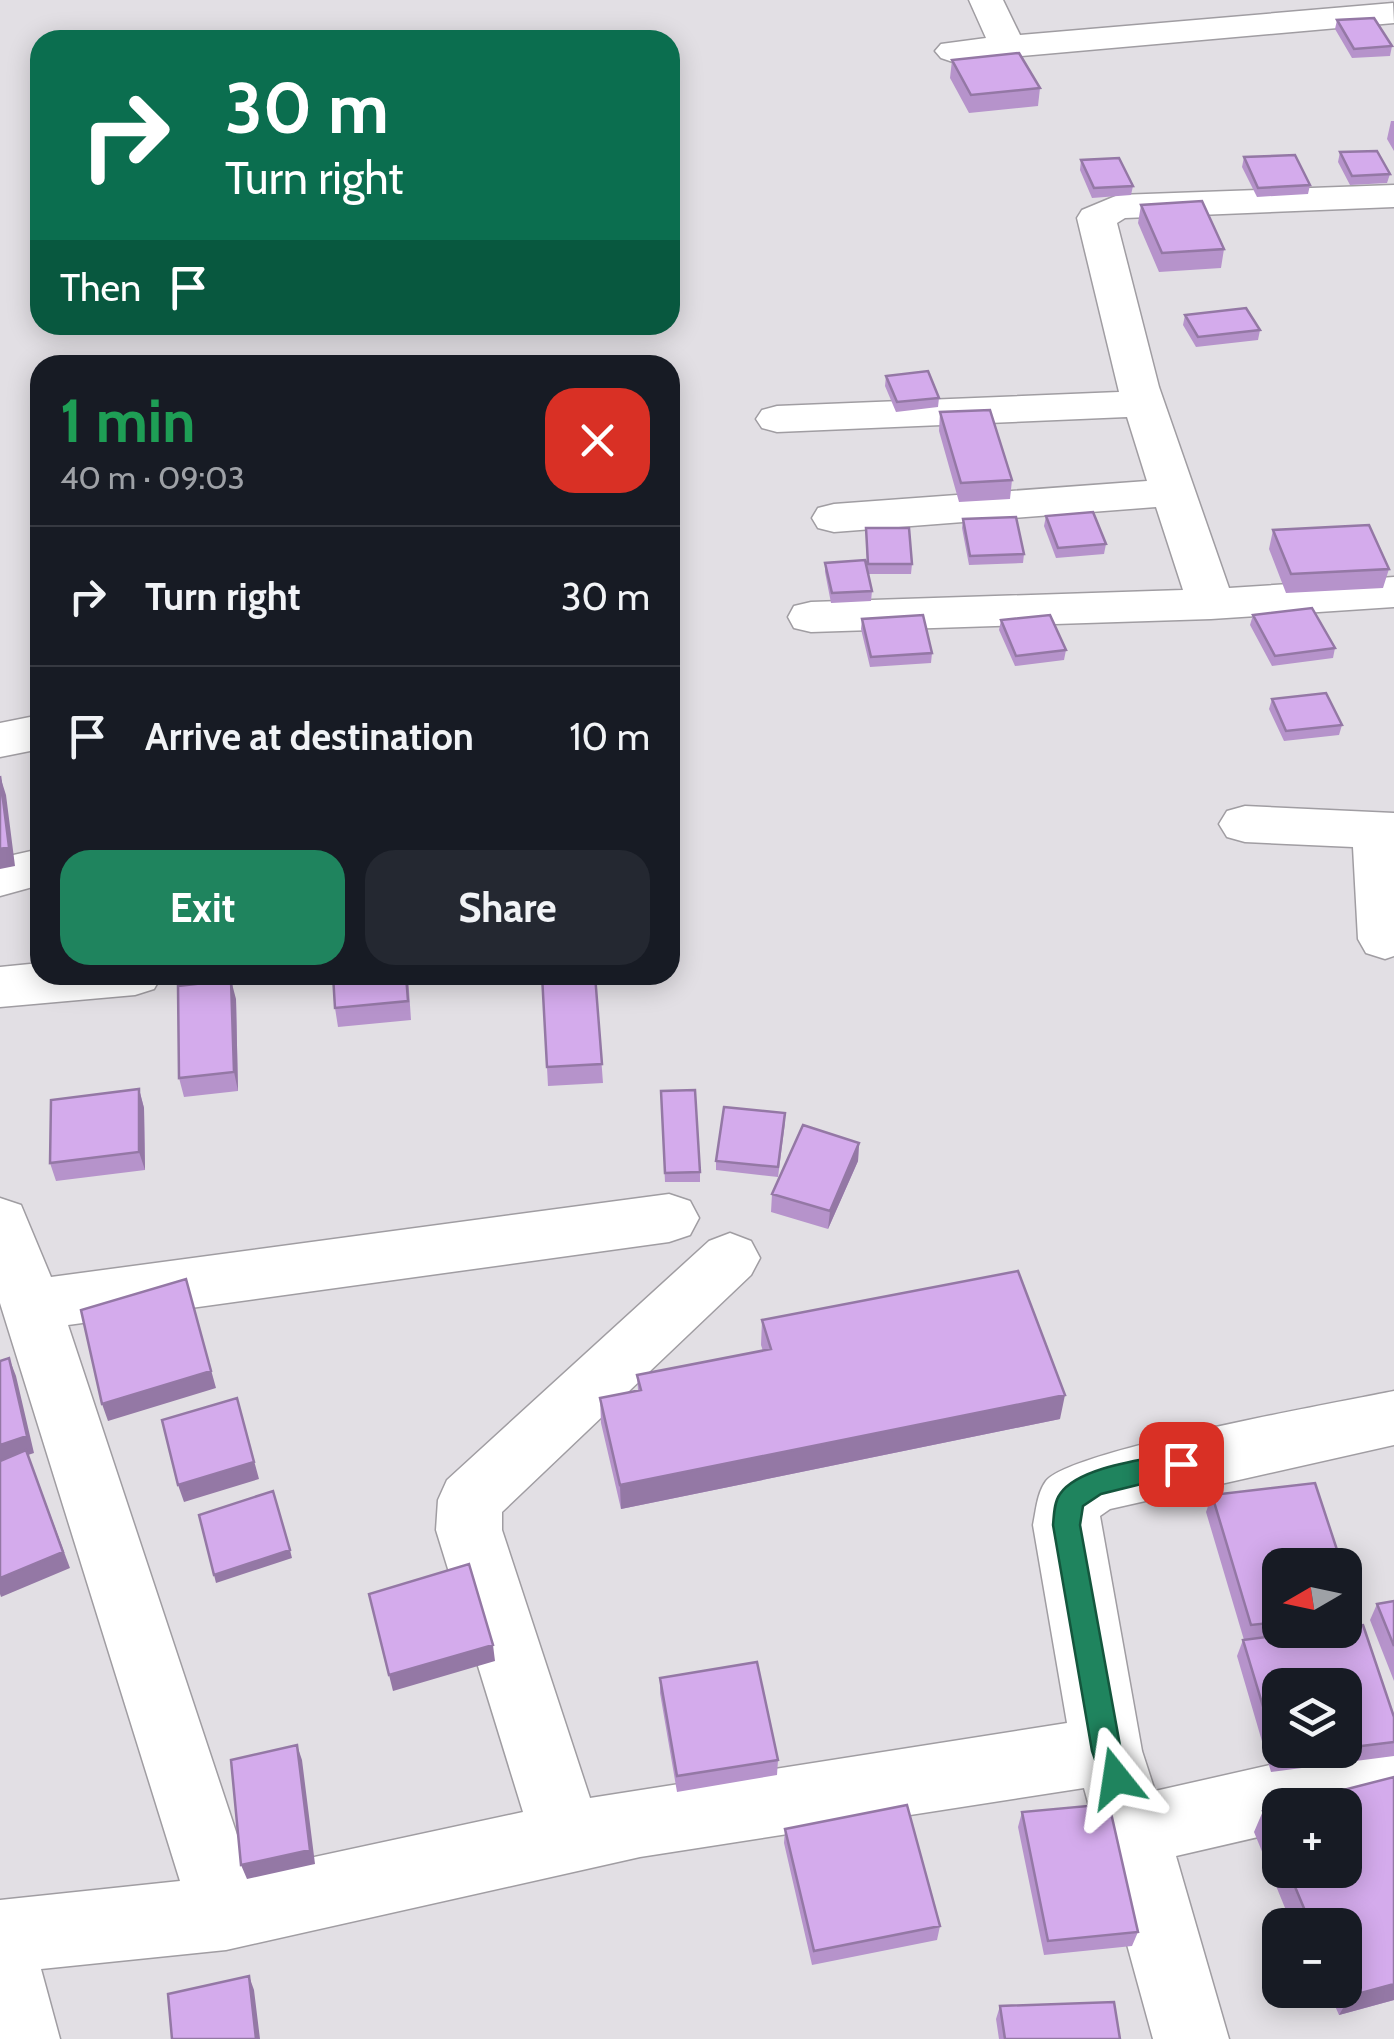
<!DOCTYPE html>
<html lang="en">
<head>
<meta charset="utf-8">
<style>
  body { margin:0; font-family:Cabin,sans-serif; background:#242831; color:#f1f3f6; height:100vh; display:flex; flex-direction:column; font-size:38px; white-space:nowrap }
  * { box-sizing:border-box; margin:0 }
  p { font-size:32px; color:#9ea1a6 }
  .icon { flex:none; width:55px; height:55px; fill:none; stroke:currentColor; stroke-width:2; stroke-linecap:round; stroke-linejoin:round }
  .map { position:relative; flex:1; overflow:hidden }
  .side { position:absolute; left:30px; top:355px; width:650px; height:630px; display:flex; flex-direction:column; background:#171b24; border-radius:30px; box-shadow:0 5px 25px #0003 }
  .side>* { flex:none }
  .guide { position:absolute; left:30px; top:30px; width:650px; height:305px; border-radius:30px; box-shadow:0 5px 25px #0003; background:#0b6e4f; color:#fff; overflow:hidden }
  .needle { width:65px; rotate:261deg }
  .controls { position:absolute; left:1262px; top:1548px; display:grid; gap:20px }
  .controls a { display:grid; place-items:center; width:100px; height:100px; border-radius:20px; background:#171b24; box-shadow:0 5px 25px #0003; font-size:50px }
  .pin { position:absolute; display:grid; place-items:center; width:85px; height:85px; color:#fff; margin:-42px; border-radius:20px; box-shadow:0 5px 15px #0006 }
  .me { position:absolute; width:110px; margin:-55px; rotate:345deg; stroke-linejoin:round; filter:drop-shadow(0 0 8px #0008) }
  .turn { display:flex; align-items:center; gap:35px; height:210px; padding:0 30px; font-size:45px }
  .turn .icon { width:130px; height:130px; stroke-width:2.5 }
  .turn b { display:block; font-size:70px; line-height:85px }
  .then { display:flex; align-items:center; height:95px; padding:0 30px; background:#0003; gap:20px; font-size:38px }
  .round { display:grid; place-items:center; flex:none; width:105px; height:105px; border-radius:30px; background:#242831 }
  .overview { display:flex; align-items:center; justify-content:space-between; height:170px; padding:0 30px }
  h1 { font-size:60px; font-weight:700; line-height:75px; color:#1e9e55 }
  .cta { display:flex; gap:20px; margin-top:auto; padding:20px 30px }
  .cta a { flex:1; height:115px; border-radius:30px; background:#1f845e; color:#fff; font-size:40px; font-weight:700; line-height:115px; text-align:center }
  .cta a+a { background:#242831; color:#f1f3f6 }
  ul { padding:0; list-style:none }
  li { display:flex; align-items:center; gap:30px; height:140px; padding:0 30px; border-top:2px solid #363941 }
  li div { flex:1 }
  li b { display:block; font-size:38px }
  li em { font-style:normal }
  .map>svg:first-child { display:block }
</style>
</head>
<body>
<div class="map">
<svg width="1394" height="2039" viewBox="0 0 1394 2039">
  <rect width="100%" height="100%" fill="#e2dfe4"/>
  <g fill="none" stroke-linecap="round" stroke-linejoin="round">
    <defs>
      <path id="street" d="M969,0H1003L1020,35L1393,3L1394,23L953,62L941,58L935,51L941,44L986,38Z
        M1394,185V207L1125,218L1117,223L1159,387L1229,588L1394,577V607L1211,619L811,632L794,628L788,617L794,606L811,602L1183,590L1156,507L834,532L818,528L812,518L818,508L834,504L1147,481L1127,417L777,432L762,428L756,419L762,410L777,406L1119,392L1077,218L1082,210L1118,195Z
        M40,715V749L0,757V723Z
        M1245,806L1394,813V956L1385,959L1366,953L1358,939L1353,847L1245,842L1227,837L1219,824L1227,811Z
        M40,849V885L0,896V858Z
        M40,963V975H162L154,989L135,995L0,1007V967Z
        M669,1194L690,1201L699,1218L690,1235L669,1242L68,1325L249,1871L523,1812L436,1530L438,1500L447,1480L709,1241L730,1233L751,1241L760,1258L751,1275L502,1512V1530L590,1798L1067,1723L1033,1525C1036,1511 1037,1493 1046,1481C1070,1450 1340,1402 1394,1391V1445L1110,1509L1100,1516L1142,1751L1155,1791L1394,1737V1805L1345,1816V1805H1280V1832L1176,1856L1229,2039H1153L1084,1788L640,1857L226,1950L41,1969L60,2039H0V1900L180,1881L0,1303V1198L21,1205L51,1277Z"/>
    </defs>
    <!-- street casing -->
    <use href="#street" stroke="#a09da2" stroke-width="3"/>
    <!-- street -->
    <use href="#street" fill="#fff" fill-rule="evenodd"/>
  </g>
  <!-- wall -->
  <path fill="#b693cb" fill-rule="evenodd" d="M1337,20L1392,46L1390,56L1352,58L1335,29Z
    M952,60L1040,88L1038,106L969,113L950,78Z
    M1391,121H1394V151L1387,139Z
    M1340,152L1390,174L1387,183L1350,185L1338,162Z
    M1244,157L1310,185L1308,194L1257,197L1242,167Z
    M1081,160L1133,186L1131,195L1092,198L1080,170Z
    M1141,205L1224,249L1221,268L1159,272L1138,223Z
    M1185,315L1260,330L1258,340L1196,347L1183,325Z
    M886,376L939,398L938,407L896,412L885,386Z
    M940,412L1012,480L1010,499L959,502L939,431Z
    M1046,516L1106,544L1104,554L1056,558L1044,526Z
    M963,519L1024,554L1023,563L969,565L962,528Z
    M866,528L912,564L911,574H868L872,591L871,601L831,603L825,572V563L867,568Z
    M1273,530L1389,569L1383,588L1286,593L1269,549Z
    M1253,615L1335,648L1333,658L1272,666L1250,625Z
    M862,619L932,653L931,663L870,667L861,629Z
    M1001,620L1066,650L1064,660L1015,666L999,630Z
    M1272,699L1342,725L1339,735L1284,741L1269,709Z
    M408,975L411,1020L338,1027L335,1008Z
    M542,975H595L603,1083L548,1086Z
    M236,999L238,1091L184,1097L179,1078Z
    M139,1089L144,1108L145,1170L56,1181L50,1163Z
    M661,1091L700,1172V1182H665Z
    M785,1123L778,1177L716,1170V1161Z
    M859,1143L858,1161L828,1229L771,1212L772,1194Z
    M762,1320L1060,1419L621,1509L601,1423L600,1398L638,1390L637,1375L763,1351L761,1345Z
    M1212,1495L1280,1565V1630H1345V1573L1358,1613L1352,1626L1394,1717V1756L1271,1772L1237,1656L1243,1640H1244L1206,1512ZM1345,1685V1750H1280Z
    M1394,1601V1681L1370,1620L1377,1604Z
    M660,1678L778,1760L777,1775L677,1792L660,1693Z
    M1280,1806V1870H1345L1394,2000L1339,2015L1328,1990H1345V1925H1292L1254,1832L1263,1811Z
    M1022,1812L1138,1932L1132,1946L1044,1955L1018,1827Z
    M785,1829L940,1926L937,1940L812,1965L784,1843Z
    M1000,2006L1120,2039H999L996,2019Z"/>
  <!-- shaded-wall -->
  <path fill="#9478a5" d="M0,776L6,795L15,866L0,869Z
    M231,980L236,999L238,1091L234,1072Z
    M139,1089L144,1108L145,1170L139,1152Z
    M859,1143L858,1161L828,1229L830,1211Z
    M186,1279L216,1388L108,1421L102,1404Z
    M9,1358L16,1376L34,1453L28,1455L70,1568L1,1597L0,1594V1445Z
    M1065,1395L1060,1419L621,1509L620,1485Z
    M237,1398L259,1479L184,1502L178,1485Z
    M290,1550L292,1558L216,1583L214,1575Z
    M493,1645L495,1661L393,1691L389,1675Z
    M297,1745L302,1760L315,1864L247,1879L241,1865Z
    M249,1976L254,1990L260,2039H256Z
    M1394,1984V2000L1339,2015L1350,1996Z"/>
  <!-- building -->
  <path fill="#d4abec" stroke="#9478a5" stroke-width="2.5" d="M1374,18L1392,46L1354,49L1337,20Z
    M1019,53L1040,88L971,95L952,60Z
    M1377,151L1390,174L1352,176L1340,152Z
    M1295,155L1310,185L1258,188L1244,157Z
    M1119,158L1133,186L1094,188L1081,160Z
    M1202,201L1224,249L1162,253L1141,205Z
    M1246,308L1260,330L1198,337L1185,315Z
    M928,371L939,398L897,402L886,376Z
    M990,410L1012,480L961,483L940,412Z
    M1093,512L1106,544L1058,548L1046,516Z
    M1016,517L1024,554L970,556L963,519Z
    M1369,525L1389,569L1291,574L1273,530Z
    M866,528H909L912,564H868Z
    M865,560L872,591L832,593L825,563Z
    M1312,608L1335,648L1275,656L1253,615Z
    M923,615L932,653L871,657L862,619Z
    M1050,615L1066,650L1016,656L1001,620Z
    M1326,693L1342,725L1286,731L1272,699Z
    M0,776L9,847L0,849Z
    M333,975H406L408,1001L335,1008Z
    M542,975H595L602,1064L547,1067Z
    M231,980L234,1072L179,1078L178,986Z
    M139,1089V1152L50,1163L51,1100Z
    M695,1090L700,1172L665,1173L661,1091Z
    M724,1107L785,1113L778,1167L716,1161Z
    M803,1125L859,1143L830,1211L772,1194Z
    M1018,1271L1065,1395L620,1485L600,1398L641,1390L637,1375L771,1349L762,1320Z
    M186,1279L211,1371L102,1404L81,1310Z
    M9,1358L27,1436L0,1445V1361Z
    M237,1398L254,1462L178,1485L162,1420Z
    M26,1450L63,1552L0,1578V1461Z
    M1315,1483L1342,1565H1280V1622L1251,1625L1212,1495Z
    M273,1491L290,1550L214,1575L199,1515Z
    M469,1564L493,1645L389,1675L369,1594Z
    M1345,1573L1358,1613L1345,1615Z
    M1394,1601V1646L1377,1604Z
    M1363,1625L1394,1717V1742L1345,1748V1685H1280V1750H1329L1278,1756L1243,1640L1322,1630H1345V1627Z
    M757,1662L778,1760L677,1776L660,1678Z
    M297,1745L310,1850L241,1865L231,1760Z
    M1394,1777V1984L1350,1996L1345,1984V1925H1311L1288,1870H1345V1805H1285Z
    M1109,1804L1138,1932L1048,1941L1022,1812Z
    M907,1805L940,1926L814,1951L785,1829Z
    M1280,1806V1851L1263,1811Z
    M249,1976L256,2039H172L168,1994Z
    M1114,2002L1120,2039H1005L1000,2006Z"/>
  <!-- route -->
  <path fill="#1f845e" stroke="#14563d" stroke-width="2.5" d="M1181,1452L1190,1456L1194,1464L1190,1472L1101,1494L1083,1506L1080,1525L1121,1751L1130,1778L1126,1788L1116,1792L1105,1788L1092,1751L1053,1525C1054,1515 1054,1502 1060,1494C1079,1466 1149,1459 1181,1452Z"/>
</svg>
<div class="controls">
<a><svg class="needle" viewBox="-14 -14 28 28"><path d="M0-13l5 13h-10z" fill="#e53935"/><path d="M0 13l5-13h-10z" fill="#9ea1a6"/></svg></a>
<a><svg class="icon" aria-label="layers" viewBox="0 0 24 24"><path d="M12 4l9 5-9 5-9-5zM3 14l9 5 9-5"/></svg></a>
<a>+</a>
<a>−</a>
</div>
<div class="pin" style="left:1181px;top:1464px;background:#d93025"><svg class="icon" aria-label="arrive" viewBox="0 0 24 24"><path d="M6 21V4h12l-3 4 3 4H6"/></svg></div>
<svg class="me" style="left:1116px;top:1778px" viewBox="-20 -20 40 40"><path d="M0-17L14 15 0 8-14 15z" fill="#1f845e" stroke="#fff" stroke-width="4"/></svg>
<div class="guide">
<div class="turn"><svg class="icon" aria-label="right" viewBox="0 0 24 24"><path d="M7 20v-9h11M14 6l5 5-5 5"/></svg><div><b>30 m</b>Turn right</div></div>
<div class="then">Then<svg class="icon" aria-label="arrive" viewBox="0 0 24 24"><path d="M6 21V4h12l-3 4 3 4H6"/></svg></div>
</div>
<section class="side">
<div class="overview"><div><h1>1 min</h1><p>40 m · 09:03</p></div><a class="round" style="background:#d93025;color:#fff"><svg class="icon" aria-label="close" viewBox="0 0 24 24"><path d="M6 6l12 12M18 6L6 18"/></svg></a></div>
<ul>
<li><svg class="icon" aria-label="right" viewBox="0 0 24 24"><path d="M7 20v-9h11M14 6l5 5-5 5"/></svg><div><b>Turn right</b></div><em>30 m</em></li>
<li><svg class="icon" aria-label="arrive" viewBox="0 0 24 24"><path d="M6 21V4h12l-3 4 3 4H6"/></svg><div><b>Arrive at destination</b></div><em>10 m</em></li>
</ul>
<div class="cta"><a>Exit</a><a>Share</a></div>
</section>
</div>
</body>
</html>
